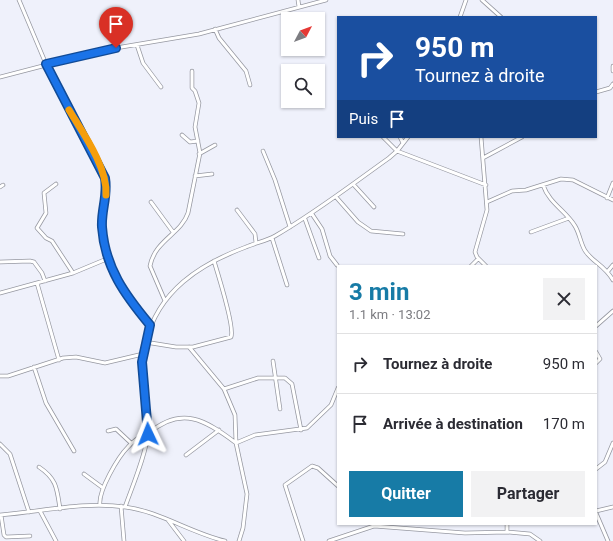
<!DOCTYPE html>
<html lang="fr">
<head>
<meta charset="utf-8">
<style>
  body { margin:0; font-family:Roboto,sans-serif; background:#f2f2f3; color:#2b2b33; height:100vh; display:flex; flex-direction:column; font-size:15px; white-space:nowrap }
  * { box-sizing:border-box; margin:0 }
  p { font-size:13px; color:#7c7c81 }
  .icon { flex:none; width:22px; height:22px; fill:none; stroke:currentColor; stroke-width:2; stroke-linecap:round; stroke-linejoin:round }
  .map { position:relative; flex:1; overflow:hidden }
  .side { position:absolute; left:337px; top:265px; width:260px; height:260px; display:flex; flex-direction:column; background:#fff; border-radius:0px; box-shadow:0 1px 3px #0004 }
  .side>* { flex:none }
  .banner { position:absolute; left:337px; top:16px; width:260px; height:122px; border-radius:0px; box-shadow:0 1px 3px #0004; background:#1a4fa0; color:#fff; overflow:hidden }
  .needle { width:26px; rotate:49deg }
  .buttons { position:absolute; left:281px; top:12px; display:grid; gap:8px }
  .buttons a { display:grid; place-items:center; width:44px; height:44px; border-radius:0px; background:#fff; box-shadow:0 1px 3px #0004; font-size:20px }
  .pin { position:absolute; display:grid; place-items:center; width:34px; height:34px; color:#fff; margin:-41px -17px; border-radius:50% 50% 50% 0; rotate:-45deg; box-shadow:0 0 4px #0007 }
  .pin .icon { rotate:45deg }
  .me { position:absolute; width:44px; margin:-22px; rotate:358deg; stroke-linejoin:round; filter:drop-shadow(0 0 3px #0008) }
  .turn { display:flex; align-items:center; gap:14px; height:84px; padding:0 12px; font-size:18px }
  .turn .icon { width:52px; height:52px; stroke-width:2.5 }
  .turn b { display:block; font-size:28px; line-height:34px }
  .then { display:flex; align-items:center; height:38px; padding:0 12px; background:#0003; gap:8px; font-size:15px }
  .round { display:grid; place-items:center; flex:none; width:42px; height:42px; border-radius:0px; background:#f2f2f3 }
  .summary { display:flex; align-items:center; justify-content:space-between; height:68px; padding:0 12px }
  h1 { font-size:24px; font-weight:700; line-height:30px; color:#177ba6 }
  .action { display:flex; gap:8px; margin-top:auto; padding:8px 12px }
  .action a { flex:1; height:46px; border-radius:0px; background:#177ba6; color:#fff; font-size:16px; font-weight:700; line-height:46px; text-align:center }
  .action a+a { background:#f2f2f3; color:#2b2b33 }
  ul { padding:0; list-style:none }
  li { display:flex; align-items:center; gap:12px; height:60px; padding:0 12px; border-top:1px solid #e1e1e2 }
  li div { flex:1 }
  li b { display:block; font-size:15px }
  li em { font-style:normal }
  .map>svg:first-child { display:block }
</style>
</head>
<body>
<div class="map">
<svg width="613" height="541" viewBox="0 0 613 541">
  <rect width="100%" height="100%" fill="#eff1fb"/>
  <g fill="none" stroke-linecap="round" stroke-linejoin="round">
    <defs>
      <path id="street" d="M19,0L46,64L105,178C108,196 101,210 102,227C105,268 125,295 150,325
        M298,0L299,7
        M482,0L501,17
        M460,17L466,0
        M215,29L219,38L246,71L250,85
        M137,45L143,63L161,87
        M613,66V71
        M0,77L104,50L199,34L326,0
        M596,92L610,88L613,84
        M182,135L190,142L198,141
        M383,137L397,151L486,185
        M400,137L403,143
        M481,137L487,210L475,252L477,257L486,266
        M263,151L275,180L290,227
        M199,154L215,145
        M483,158L522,137
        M195,176L212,174
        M56,184L44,193L46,213L37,228L46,238L52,241L73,273
        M353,184L374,207
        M543,185C549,203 566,211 575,226C580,234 581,246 586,252C594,263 604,265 613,280
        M0,187L3,185
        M336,197L358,222L371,231L403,234
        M607,198L613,183
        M151,202L173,232
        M487,202L512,191L526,190L561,179L573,180L613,200
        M237,210L255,234L256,243
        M312,214L322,229L330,256L337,265
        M305,219L319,258
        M531,232L569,218
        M272,238L287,285
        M0,262L30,261L34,262L42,273L45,281
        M471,266L478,259
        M608,271L613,265
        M37,283L59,360
        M0,293L73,273L109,258
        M165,301L150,266C155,240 181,234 188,213L200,153L195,127L199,103L195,91L192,88V71
        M596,326L613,311
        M145,342L176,347H193L231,337C235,328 218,274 214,261
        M189,347L224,389L235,415L236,443L247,494L243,528L239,541
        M596,352L600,359L596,363
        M273,361L280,409
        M34,367L46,403L74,451
        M0,376H8L63,358L76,357L105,363L143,354
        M224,389L258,378H285L292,384L301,430
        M108,431L116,429L131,443
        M148,434C181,405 206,420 236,443L255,435L307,428L331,405L338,388
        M0,444L10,454L29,512
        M186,455L219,430
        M39,467C57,479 57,489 60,509
        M596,469L605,462L613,443
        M84,474L103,488
        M100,505C98,491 118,457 128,447C133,441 141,436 148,432
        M121,506L124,541
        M125,507C132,487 147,452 148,432C148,401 138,372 146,342C158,291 200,264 246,247C255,243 266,241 275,236C315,213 351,185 389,158L397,151L408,137
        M40,511L56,541
        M596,511L613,507
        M596,513L608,541
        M0,515C41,512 84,501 125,507C159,511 191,533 225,541
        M1,515L4,535L6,537L30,536
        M168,520L184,541
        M507,532L530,534L540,541
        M303,541L285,485L312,466L318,468L338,486
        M329,541L374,526L465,533L507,532V524"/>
    </defs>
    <!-- street casing -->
    <use href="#street" stroke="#9698a1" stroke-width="4.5"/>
    <!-- street -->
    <use href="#street" stroke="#fff" stroke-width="3"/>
  </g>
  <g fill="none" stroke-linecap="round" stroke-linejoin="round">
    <defs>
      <path id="route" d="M116,48L46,64L105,178C108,196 101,210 102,227C105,268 125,295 150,325L142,362L148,434"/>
    </defs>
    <!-- route casing -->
    <use href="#route" stroke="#114b97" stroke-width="10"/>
    <!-- route -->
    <use href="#route" stroke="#1a73e8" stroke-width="7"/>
    <!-- slow -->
    <path stroke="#f59e0b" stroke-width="7" d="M69,110C83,133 108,168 106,195"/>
  </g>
</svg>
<div class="buttons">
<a><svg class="needle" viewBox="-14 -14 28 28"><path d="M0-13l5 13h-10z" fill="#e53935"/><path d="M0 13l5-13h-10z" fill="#7c7c81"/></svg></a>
<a><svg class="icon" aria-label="search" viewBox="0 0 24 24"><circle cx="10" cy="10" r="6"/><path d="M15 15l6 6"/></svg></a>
</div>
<div class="pin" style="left:116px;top:48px;background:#d93025"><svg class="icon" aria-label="arrive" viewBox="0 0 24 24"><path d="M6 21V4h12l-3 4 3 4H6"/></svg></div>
<svg class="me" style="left:148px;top:434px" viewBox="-20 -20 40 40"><path d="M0-17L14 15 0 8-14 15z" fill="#1a73e8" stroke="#fff" stroke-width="4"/></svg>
<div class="banner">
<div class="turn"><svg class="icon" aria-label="right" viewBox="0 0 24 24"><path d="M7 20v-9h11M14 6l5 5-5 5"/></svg><div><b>950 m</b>Tournez à droite</div></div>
<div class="then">Puis<svg class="icon" aria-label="arrive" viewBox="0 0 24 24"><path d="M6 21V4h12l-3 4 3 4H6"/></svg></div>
</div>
<section class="side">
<div class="summary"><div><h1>3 min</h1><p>1.1 km · 13:02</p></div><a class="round"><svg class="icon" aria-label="close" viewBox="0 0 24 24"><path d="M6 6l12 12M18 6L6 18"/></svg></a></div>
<ul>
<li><svg class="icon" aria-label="right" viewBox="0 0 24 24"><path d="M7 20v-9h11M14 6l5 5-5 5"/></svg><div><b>Tournez à droite</b></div><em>950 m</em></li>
<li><svg class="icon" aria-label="arrive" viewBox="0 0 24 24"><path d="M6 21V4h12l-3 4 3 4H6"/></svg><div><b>Arrivée à destination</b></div><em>170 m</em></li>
</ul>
<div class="action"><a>Quitter</a><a>Partager</a></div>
</section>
</div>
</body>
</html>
